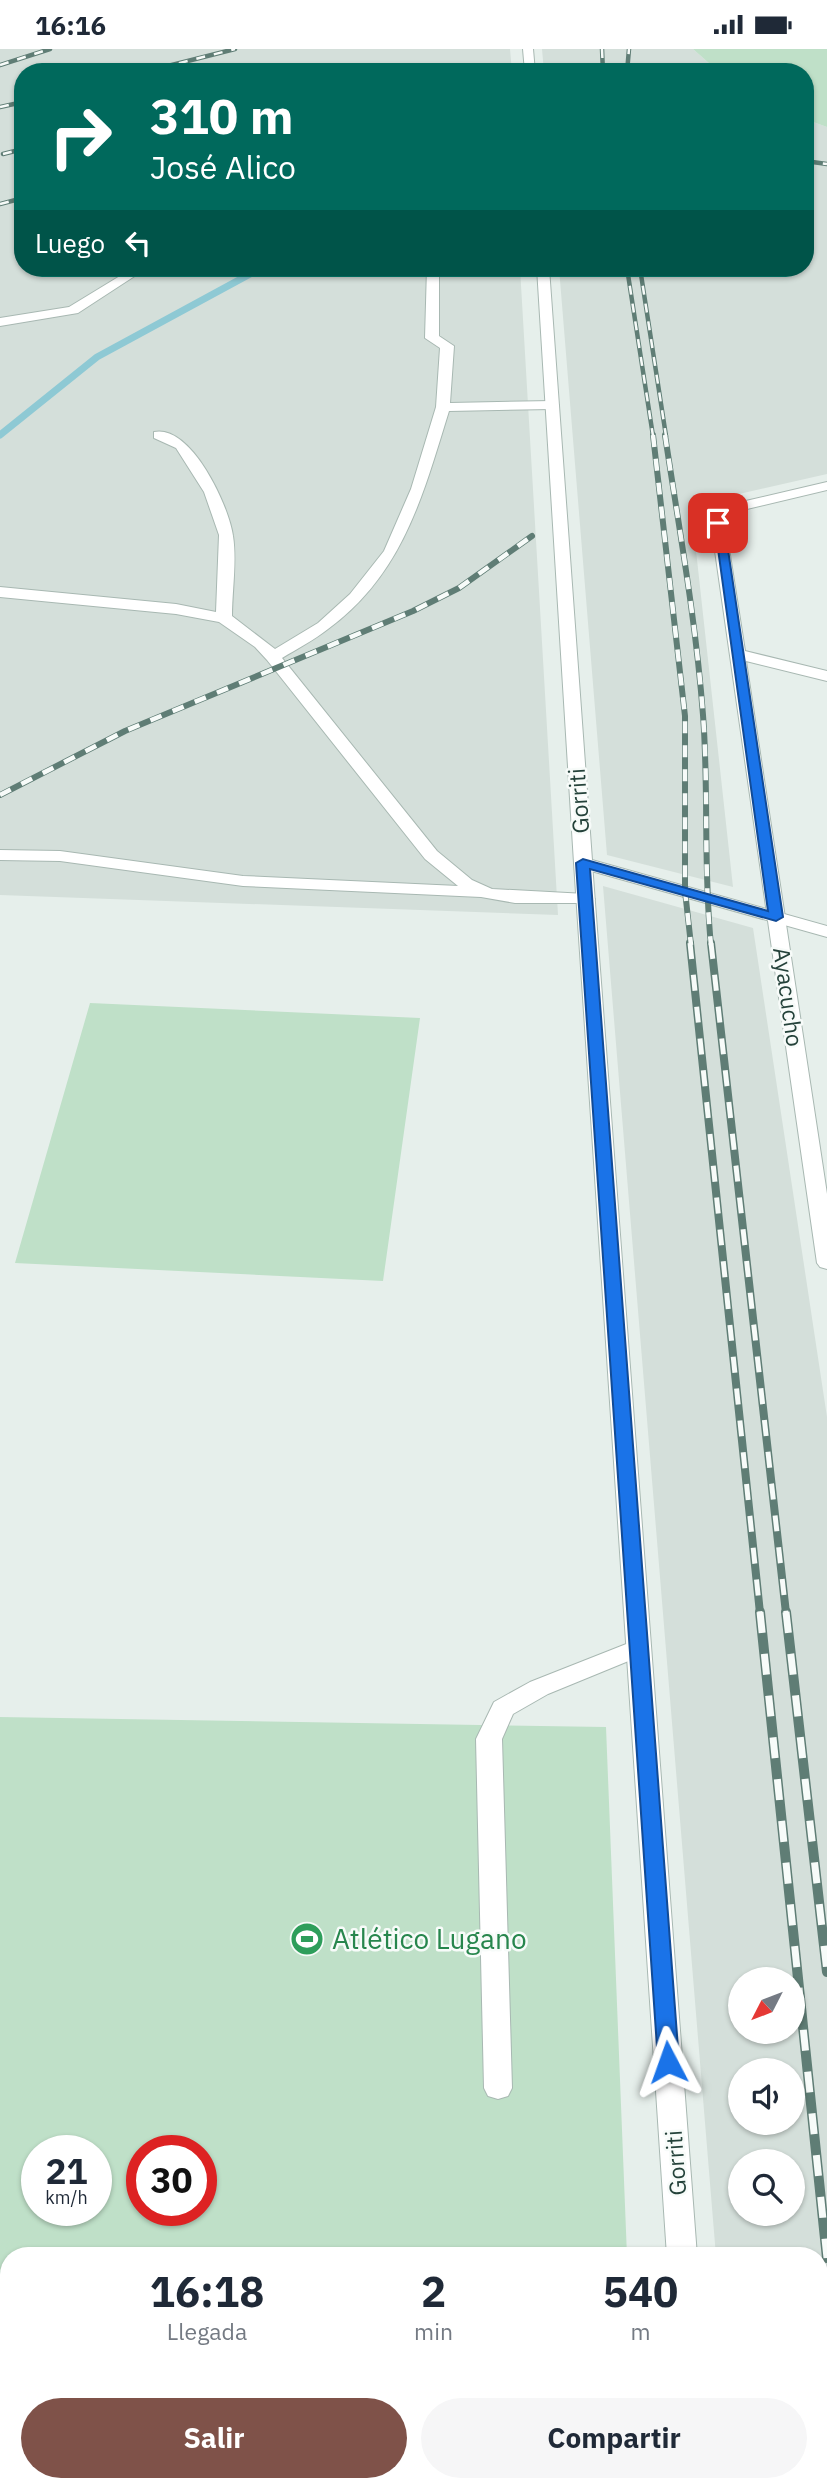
<!DOCTYPE html>
<html lang="es">
<head>
<meta charset="utf-8">
<style>
  body { margin:0; font-family:"IBM Plex Sans",sans-serif; background:#f6f6f7; color:#1f2937; height:100vh; display:flex; flex-direction:column; font-size:26px; white-space:nowrap }
  * { box-sizing:border-box; margin:0 }
  p { font-size:23px; color:#747a83 }
  .icon { flex:none; width:38px; height:38px; fill:none; stroke:currentColor; stroke-width:2; stroke-linecap:round; stroke-linejoin:round }
  .map { position:relative; flex:1; overflow:hidden }
  .panel { position:absolute; left:0px; top:2198px; width:828px; height:245px; display:flex; flex-direction:column; background:#fff; border-radius:28px 28px 0 0; box-shadow:0 2px 5px #0004 }
  .panel>* { flex:none }
  .guide { position:absolute; left:14px; top:14px; width:800px; height:214px; border-radius:28px; box-shadow:0 2px 5px #0004; background:#00695c; color:#fff; overflow:hidden }
  .needle { width:46px; rotate:228deg }
  .fabs { position:absolute; left:728px; top:1918px; display:grid; gap:14px }
  .fabs a { display:grid; place-items:center; width:77px; height:77px; border-radius:50%; background:#fff; box-shadow:0 2px 5px #0004; font-size:35px }
  .speed { position:absolute; left:21px; top:2086px; display:flex; gap:14px; font-size:35px; font-weight:700; text-align:center }
  .speed>* { display:grid; place-content:center; width:91px; height:91px; border-radius:50%; background:#fff; box-shadow:0 2px 5px #0004; line-height:1 }
  .speed small { font-size:18px; font-weight:400 }
  .speed .limit { border:10px solid #d22; background:#fff; color:#111 }
  .pin { position:absolute; display:grid; place-items:center; width:60px; height:60px; color:#fff; margin:-30px; border-radius:14px; box-shadow:0 4px 10px #0006 }
  .me { position:absolute; width:77px; margin:-38px; rotate:356deg; stroke-linejoin:round; filter:drop-shadow(0 0 5px #0008) }
  .turn { display:flex; align-items:center; gap:24px; height:147px; padding:0 21px; font-size:32px }
  .turn .icon { width:91px; height:91px; stroke-width:2.5 }
  .turn b { display:block; font-size:49px; line-height:60px }
  .then { display:flex; align-items:center; height:66px; padding:0 21px; background:#0003; gap:14px; font-size:26px }
  .eta { display:flex; justify-content:space-evenly; align-items:center; height:119px; text-align:center }
  .eta b { font-size:42px; font-weight:800; line-height:49px }
  .action { display:flex; gap:14px; margin-top:auto; padding:14px 21px }
  .action a { flex:1; height:80px; border-radius:42px; background:#7f5249; color:#fff; font-size:28px; font-weight:800; line-height:80px; text-align:center }
  .action a+a { background:#f6f6f7; color:#1f2937 }
  .status { display:flex; justify-content:space-between; align-items:center; height:49px; padding:0 35px; background:#fff; direction:ltr }
  .status svg { height:19px; fill:currentColor }
  .map>svg:first-child { display:block }
</style>
</head>
<body>
<div class="status"><b>16:16</b><svg viewBox="0 0 49 12"><path d="M0 12V9h3v3zM5 12V6h3v6zM10 12V3h3v9zM15 12V0h3v12zM26 1h20v11H26zM47 4h2v5h-2z"/></svg></div>
<div class="map">
<svg width="827" height="2443" viewBox="0 0 827 2443">
  <rect width="100%" height="100%" fill="#e6efeb"/>
  <!-- built -->
  <path fill="#d4dfda" fill-rule="evenodd" d="M0,0H510L512,23H23V219H520L558,866L0,846Z
    M542,0H693L719,23H544Z
    M805,70L827,78V425L691,456L733,838L607,806L559,219H805Z
    M603,837L753,879L827,1368V2443H735L734,2434H819V2207H716ZM793,1930V1983H740V1930ZM793,2021V2074H740V2021ZM793,2112V2165H740V2112Z"/>
  <!-- green -->
  <path fill="#bfe0c8" fill-rule="evenodd" d="M693,0H827V78L805,70V23H719Z
    M90,954L420,969L383,1232L15,1214Z
    M0,1668L606,1678L627,2207H9V2434H532L533,2443H0ZM37,2102H96V2161H37ZM142,2102H201V2161H142Z"/>
  <g fill="none" stroke-linecap="round" stroke-linejoin="round">
    <!-- stream -->
    <path stroke="#8ec9d4" stroke-width="7" d="M0,386L97,308L261,219"/>
    <defs>
      <path id="service" d="M133,219H147L78,264L0,277V269L69,258Z
        M427,219H439V287L454,297L450,354L552,352L559,356L552,360L449,362C423,446 403,525 328,580C314,591 297,600 282,609L437,802L472,831L492,840L586,845L595,850L592,854H515L481,848L243,837L60,812L0,811V801L60,802L243,827L458,837L425,810L267,611L255,598L219,573L176,565L0,548V538L176,555L216,563L219,486L204,443L176,399L154,389V383C191,375 229,457 233,487C237,512 232,542 232,567L275,600L318,574L350,545L384,502L411,440L436,358L440,299L425,289Z
        M639,1590L648,1592L651,1598L648,1604L548,1645L513,1665L502,1690L512,2039L508,2047L498,2050L488,2047L484,2039L476,1690L494,1653L530,1633Z"/>
      <path id="minor" d="M827,433V441L747,460L726,469L725,474L745,602L827,622V632L746,612L827,1145V1220L820,1218L817,1214L711,474L714,464L737,454Z
        M583,809L592,814L697,2207H667L574,814Z
        M682,2434H714L715,2443H683Z"/>
      <path id="tertiary" d="M523,0H533L535,23H525Z
        M537,219H549L592,811L827,877V888L577,818L574,814Z"/>
    </defs>
    <!-- service casing -->
    <use href="#service" stroke="#a8b8b2" stroke-width="2"/>
    <!-- minor casing -->
    <use href="#minor" stroke="#a8b8b2" stroke-width="2"/>
    <!-- tertiary casing -->
    <use href="#tertiary" stroke="#a8b8b2" stroke-width="2"/>
    <!-- service -->
    <use href="#service" fill="#fff" fill-rule="evenodd"/>
    <!-- minor -->
    <use href="#minor" fill="#fff" fill-rule="evenodd"/>
    <!-- tertiary -->
    <use href="#tertiary" fill="#fff" fill-rule="evenodd"/>
    <defs>
      <path id="rail-far3" d="M602,0L603,23
        M0,16L50,0
        M144,23L235,0
        M627,23L629,0
        M0,58L23,53
        M3,105L23,100
        M805,112L827,115
        M0,155L23,149
        M627,219L653,387
        M640,219L666,387"/>
      <path id="rail-far2" d="M653,386L685,667V842L691,896
        M665,386C679,479 696,572 703,666C709,743 703,819 711,896
        M0,746L125,682L413,562L459,539L532,487"/>
      <path id="rail-far1" d="M690,894L760,1564
        M711,894L786,1564"/>
      <path id="rail" d="M760,1563L827,2209
        M786,1563L827,1923"/>
    </defs>
    <!-- rail-far3 casing -->
    <use href="#rail-far3" stroke="#5f7d75" stroke-width="4.5"/>
    <!-- rail-far2 casing -->
    <use href="#rail-far2" stroke="#5f7d75" stroke-width="6"/>
    <!-- rail-far1 casing -->
    <use href="#rail-far1" stroke="#5f7d75" stroke-width="8"/>
    <!-- rail casing -->
    <use href="#rail" stroke="#5f7d75" stroke-width="10"/>
    <!-- rail-far3 -->
    <use href="#rail-far3" stroke="#f7fbf9" stroke-width="2.5" stroke-dasharray="9" stroke-linecap="butt"/>
    <!-- rail-far2 -->
    <use href="#rail-far2" stroke="#f7fbf9" stroke-width="4.5" stroke-dasharray="12" stroke-linecap="butt"/>
    <!-- rail-far1 -->
    <use href="#rail-far1" stroke="#f7fbf9" stroke-width="5" stroke-dasharray="16" stroke-linecap="butt"/>
    <!-- rail -->
    <use href="#rail" stroke="#f7fbf9" stroke-width="7" stroke-dasharray="21" stroke-linecap="butt"/>
  </g>
  <!-- route -->
  <path fill="#1a73e8" stroke="#114b97" stroke-width="2" d="M714,471L724,474L783,868L776,872L590,820L679,2013L676,2019L668,2021L661,2019L658,2013L576,814L583,810L768,862Z"/>
  <!-- icons -->
  <defs>
    <symbol id="stadium-disc" viewBox="-11 -11 22 22"><circle r="9.5" fill="#2e9e5b" stroke="#f7fbf9"/><path d="M0-5a6.5 5 0 1 0 0 10a6.5 5 0 1 0 0-10ZM-3.5-1.8h7v3.6h-7Z" fill="#fff"/></symbol>
  </defs>
  <g fill-rule="evenodd">
    <use href="#stadium-disc" x="288" y="1871" width="38" height="38"/>
  </g>
  <g text-anchor="middle" stroke-width="5" stroke-linejoin="round" paint-order="stroke">
    <!-- street labels -->
    <g font-size="23" fill="#24423a" stroke="#f7fbf9">
      <text transform="translate(579 752) rotate(-94)" y="8">Gorriti</text>
      <text transform="translate(788 948) rotate(82)" y="8">Ayacucho</text>
      <text transform="translate(676 2114) rotate(-94)" y="8">Gorriti</text>
    </g>
    <!-- near-leisure labels -->
    <g font-size="28" fill="#27864d" stroke="#f7fbf9" text-anchor="start">
      <text x="332" y="1900">Atlético Lugano</text>
    </g>
  </g>
</svg>
<div class="fabs">
<a><svg class="needle" viewBox="-14 -14 28 28"><path d="M0-13l5 13h-10z" fill="#e53935"/><path d="M0 13l5-13h-10z" fill="#747a83"/></svg></a>
<a><svg class="icon" aria-label="sound" viewBox="0 0 24 24"><path d="M4 9h4l5-4v14l-5-4H4zM17 9q2 3 0 6"/></svg></a>
<a><svg class="icon" aria-label="search" viewBox="0 0 24 24"><circle cx="10" cy="10" r="6"/><path d="M15 15l6 6"/></svg></a>
</div>
<div class="speed"><div>21<small>km/h</small></div><div class="limit">30</div></div>
<div class="pin" style="left:718px;top:474px;background:#d93025"><svg class="icon" aria-label="arrive" viewBox="0 0 24 24"><path d="M6 21V4h12l-3 4 3 4H6"/></svg></div>
<svg class="me" style="left:668px;top:2013px" viewBox="-20 -20 40 40"><path d="M0-17L14 15 0 8-14 15z" fill="#1a73e8" stroke="#fff" stroke-width="4"/></svg>
<div class="guide">
<div class="turn"><svg class="icon" aria-label="right" viewBox="0 0 24 24"><path d="M7 20v-9h11M14 6l5 5-5 5"/></svg><div><b>310 m</b>José Alico</div></div>
<div class="then">Luego<svg class="icon" aria-label="left" viewBox="0 0 24 24"><path d="M17 20v-9H6M10 6l-5 5 5 5"/></svg></div>
</div>
<section class="panel">
<div class="eta">
<div><b>16:18</b><p>Llegada</p></div>
<div><b>2</b><p>min</p></div>
<div><b>540</b><p>m</p></div>
</div>
<div class="action"><a>Salir</a><a>Compartir</a></div>
</section>
</div>
</body>
</html>
